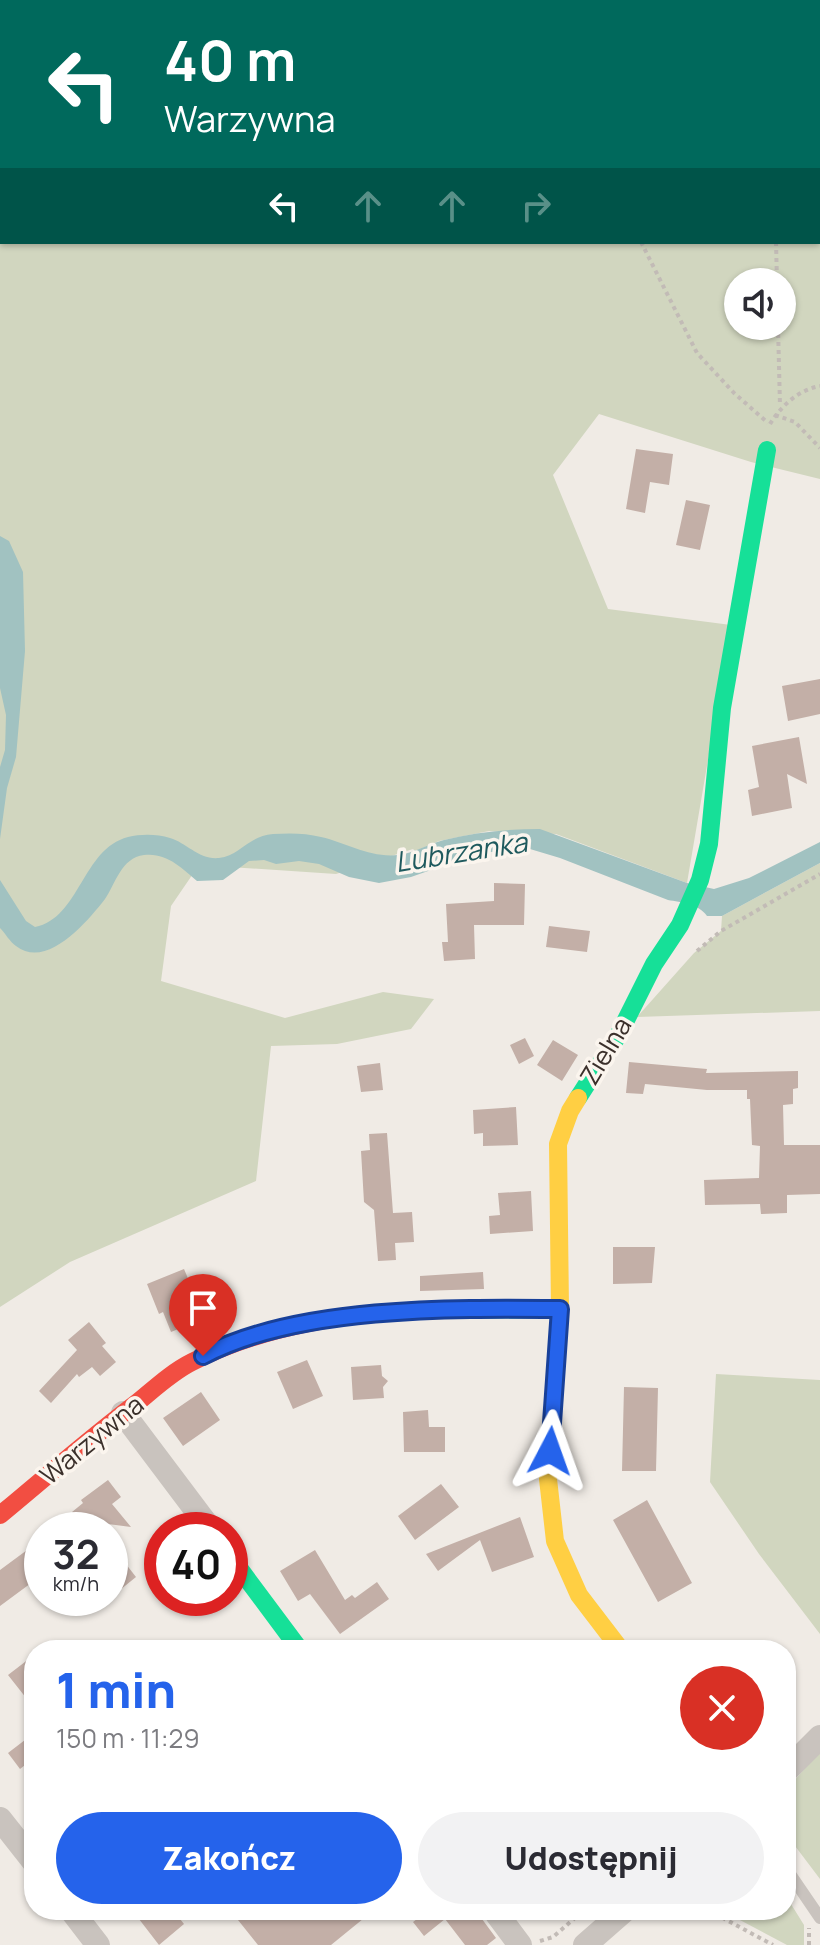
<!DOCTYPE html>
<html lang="pl">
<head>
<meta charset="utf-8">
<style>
  body { margin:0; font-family:Manrope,sans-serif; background:#f2f2f3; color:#2b2b33; height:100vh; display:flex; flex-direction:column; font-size:30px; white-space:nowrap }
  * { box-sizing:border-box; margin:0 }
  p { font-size:26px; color:#7c7c81 }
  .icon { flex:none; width:44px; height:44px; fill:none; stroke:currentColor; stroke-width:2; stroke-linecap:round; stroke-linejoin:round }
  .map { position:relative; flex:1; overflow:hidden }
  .drawer { position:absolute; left:24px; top:1640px; width:772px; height:280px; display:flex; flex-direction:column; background:#fff; border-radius:32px; box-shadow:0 2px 6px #0004 }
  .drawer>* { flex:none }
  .banner { position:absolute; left:0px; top:0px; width:820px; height:244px; box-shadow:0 2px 6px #0004; background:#00695c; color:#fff; overflow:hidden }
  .fabs { position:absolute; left:724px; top:268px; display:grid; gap:16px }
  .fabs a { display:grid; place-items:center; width:72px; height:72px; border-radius:50%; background:#fff; box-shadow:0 2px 6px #0004; font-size:40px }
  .speed { position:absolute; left:24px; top:1512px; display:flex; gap:16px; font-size:40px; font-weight:700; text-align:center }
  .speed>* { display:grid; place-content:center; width:104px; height:104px; border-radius:50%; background:#fff; box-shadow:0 2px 6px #0004; line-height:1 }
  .speed small { font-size:20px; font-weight:400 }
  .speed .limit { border:12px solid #d22; background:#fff; color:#111 }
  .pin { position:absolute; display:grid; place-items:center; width:68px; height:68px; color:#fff; margin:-82px -34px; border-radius:50% 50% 50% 0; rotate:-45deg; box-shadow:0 0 8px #0007 }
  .pin .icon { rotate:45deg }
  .me { position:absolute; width:88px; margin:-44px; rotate:4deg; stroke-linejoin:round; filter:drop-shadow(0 0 6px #0008) }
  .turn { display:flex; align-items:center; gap:28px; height:168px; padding:0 32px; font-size:36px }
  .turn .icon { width:104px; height:104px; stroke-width:2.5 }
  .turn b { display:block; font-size:56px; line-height:68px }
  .lanes { display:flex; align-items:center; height:76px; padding:0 32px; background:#0003; justify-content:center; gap:40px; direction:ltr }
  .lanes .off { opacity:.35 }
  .round { display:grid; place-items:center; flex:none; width:84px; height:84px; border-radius:42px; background:#f2f2f3 }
  .head { display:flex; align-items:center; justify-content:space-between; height:136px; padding:0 32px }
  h1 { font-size:48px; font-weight:800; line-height:60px; color:#2563eb }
  .primary-button { display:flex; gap:16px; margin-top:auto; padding:16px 32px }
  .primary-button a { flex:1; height:92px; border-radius:48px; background:#2563eb; color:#fff; font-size:32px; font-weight:800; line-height:92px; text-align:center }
  .primary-button a+a { background:#f2f2f3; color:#2b2b33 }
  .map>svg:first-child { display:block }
</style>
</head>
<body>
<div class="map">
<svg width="820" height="1945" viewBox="0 0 820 1945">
  <rect width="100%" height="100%" fill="#f0ebe5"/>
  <!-- green -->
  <path fill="#d1d6bf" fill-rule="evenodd" d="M0,0H820V479L751,462L599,414L553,475L608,609L731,625L687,883L556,834L489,831L439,841L415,851L413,849L336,874L199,865L171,906L161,981L285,1018L383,992L434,999L411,1029L337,1044L271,1046L256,1181L70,1262L0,1307ZM2,2H818V242H2ZM738,282H782V326H738Z
    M820,863V1011L637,1017L694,953L721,931L722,916Z
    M716,1374L820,1380V1634L759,1554L710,1482Z
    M820,1751V1879L786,1834V1790Z
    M786,1896L804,1925V1945H787L721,1910H786Z"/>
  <!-- water -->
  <path fill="#a1c2c1" d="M0,536L9,541L23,572L25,651L16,757L7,788L0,839V767L5,750L6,715L0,688Z
    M540,829L687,883L714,889L749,878L820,842V863L722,916H707C699,904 681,902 668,900L560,858L530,849L491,852L465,858L411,877L379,883L349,877L319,864L299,861L276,864L264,860L249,861L223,880L197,881C182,868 166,852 144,855C121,858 116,883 105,899C87,922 47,970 16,946C10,942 5,933 0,928V880L26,921L35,927C80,918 82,849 128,837C141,834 157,834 170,838C187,843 199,860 219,858C240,856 248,836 273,834C290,833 306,833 321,837C347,843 370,858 398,855C414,853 428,844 444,840C475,832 507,829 540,829Z"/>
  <!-- building -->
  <path fill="#c3afa7" d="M636,449L673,454L669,485L650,482L645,513L626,509Z
    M686,500L710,505L700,550L676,545Z
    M820,679V714L788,721L782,686Z
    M799,737L807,784L787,774L792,808L752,816L748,790L759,787L752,746Z
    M494,883L525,884L524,925H474L475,959L444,961L442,942H448L446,904L494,901Z
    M549,926L590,931L587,952L546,947Z
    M525,1038L534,1056L519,1064L510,1045Z
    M553,1040L578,1055L562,1081L537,1065Z
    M629,1062L707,1069L706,1073L798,1071V1088L793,1089V1104L783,1105L784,1145H820V1194L787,1195V1213L761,1214L760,1204L705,1205L704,1180L759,1178L760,1146L752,1145L750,1099H747V1090H707L645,1084L643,1094L626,1093Z
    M380,1063L383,1090L361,1092L357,1066Z
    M516,1107L518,1145L483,1146V1133L474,1134L473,1110Z
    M387,1133L393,1213L412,1212L414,1242L395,1243L396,1260L378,1261L374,1210L364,1202L361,1151L370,1150L369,1134Z
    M531,1191L533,1231L490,1234L489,1216L500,1215L498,1193Z
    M613,1247H655L652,1283L613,1284Z
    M184,1269L198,1302L188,1305L195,1322L171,1332L163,1312L159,1314L147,1284Z
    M483,1272L484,1289L420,1291V1276Z
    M89,1322L106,1343L102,1346L116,1362L100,1376L92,1367L79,1377L77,1374L51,1403L39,1391L77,1350L68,1340Z
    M307,1360L323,1396L293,1409L277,1372Z
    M381,1365L382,1376L388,1381L383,1387L384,1398L353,1400L351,1367Z
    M624,1387L658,1388L656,1471H622Z
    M201,1392L220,1420L183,1446L163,1418Z
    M428,1410L429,1427H445V1452H404L403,1412Z
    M108,1480L121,1497L112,1504L131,1527L108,1524L100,1530H85L72,1512L83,1503L81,1500Z
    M441,1484L459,1507L415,1540L398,1516Z
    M647,1500L692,1583L658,1602L613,1520Z
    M520,1517L534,1557L492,1572L480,1540L438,1571L426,1554Z
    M42,1539V1575L0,1606V1570Z
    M315,1550L345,1600L352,1595L355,1598L377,1582L389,1599L340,1634L310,1594L298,1601L280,1571Z
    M122,1559L136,1577L110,1598V1569Z
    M34,1655V1708L8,1675Z
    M34,1733V1758L20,1769L8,1753Z
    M132,1910H173L184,1924L159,1945Z
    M230,1910H374L331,1945H258Z
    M429,1910H479L482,1919L496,1938L487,1945H465L445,1919L424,1936L413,1922Z"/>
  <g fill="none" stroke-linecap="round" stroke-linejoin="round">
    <!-- path -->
    <path stroke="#c2bbb6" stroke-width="4" stroke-dasharray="4 4" stroke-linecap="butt" d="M484,0L486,2
      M667,0L669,2
      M610,2L613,0
      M706,2L707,0
      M806,2L807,0
      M818,25H820
      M641,242L697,353L734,393L768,423
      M776,242L777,282
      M778,326L780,406
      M775,415L795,422L820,448
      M770,424C781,406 798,390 820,386
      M697,951L721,931L820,874
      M708,1910L773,1945
      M540,1941L553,1937L584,1910
      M809,1945V1928"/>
    <!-- lane -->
    <path stroke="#c9c3be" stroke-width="12" d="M786,1868L820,1918"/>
    <!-- street -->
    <path stroke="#c9c3be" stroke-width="24" d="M123,1413L211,1530
      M786,1771L820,1737
      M0,1819L34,1862
      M71,1910L98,1945
      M494,1910L520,1945
      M585,1945L625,1910"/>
    <!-- fast -->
    <path stroke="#16e098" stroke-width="18" d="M578,1098L619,1034L654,964L680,925L700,880L709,844L722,708L767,450
      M424,1310L560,1309
      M230,1556L300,1650"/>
    <!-- slow -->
    <path stroke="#ffcf43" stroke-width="18" d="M578,1098L570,1111L558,1144L560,1309L548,1479L555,1541L579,1595L621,1650"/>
    <!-- jam -->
    <path stroke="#f24e42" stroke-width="18" d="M0,1515C46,1477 90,1438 138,1402C155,1388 172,1372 192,1362C264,1325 345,1314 424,1310"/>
  </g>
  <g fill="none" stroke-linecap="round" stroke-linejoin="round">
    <defs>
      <path id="route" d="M203,1356C297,1306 454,1308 560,1309L550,1451"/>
    </defs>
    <!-- route casing -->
    <use href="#route" stroke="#184099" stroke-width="20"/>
    <!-- route -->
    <use href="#route" stroke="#2563eb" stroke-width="14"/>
  </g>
  <g text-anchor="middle" stroke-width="7" stroke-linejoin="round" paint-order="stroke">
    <!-- street labels -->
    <g font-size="26" fill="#3b302b" stroke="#fbf5ee">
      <text transform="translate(606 1051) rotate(-59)" y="9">Zielna</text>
      <text transform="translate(92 1440) rotate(-39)" y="9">Warzywna</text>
    </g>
    <!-- water labels -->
    <g font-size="28" font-style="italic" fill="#1f5a5e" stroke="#fbf5ee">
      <text transform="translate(461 852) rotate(-9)" y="10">Lubrzanka</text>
    </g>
  </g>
</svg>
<div class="fabs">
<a><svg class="icon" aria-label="sound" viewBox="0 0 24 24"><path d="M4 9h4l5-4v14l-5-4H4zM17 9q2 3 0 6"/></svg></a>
</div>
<div class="speed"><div>32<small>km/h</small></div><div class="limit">40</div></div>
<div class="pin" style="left:203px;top:1356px;background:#d93025"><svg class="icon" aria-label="arrive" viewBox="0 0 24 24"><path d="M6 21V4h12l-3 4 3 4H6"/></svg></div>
<svg class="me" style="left:550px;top:1451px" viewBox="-20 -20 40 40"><path d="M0-17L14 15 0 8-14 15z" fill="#2563eb" stroke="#fff" stroke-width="4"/></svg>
<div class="banner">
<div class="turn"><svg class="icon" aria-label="left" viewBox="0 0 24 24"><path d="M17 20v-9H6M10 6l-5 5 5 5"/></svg><div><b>40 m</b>Warzywna</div></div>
<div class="lanes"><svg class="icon" aria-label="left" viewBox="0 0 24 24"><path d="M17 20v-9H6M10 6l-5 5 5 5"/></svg><svg class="icon off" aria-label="ahead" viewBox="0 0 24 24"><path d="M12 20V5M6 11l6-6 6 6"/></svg><svg class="icon off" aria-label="ahead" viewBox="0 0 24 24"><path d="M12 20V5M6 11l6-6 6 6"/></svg><svg class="icon off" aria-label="right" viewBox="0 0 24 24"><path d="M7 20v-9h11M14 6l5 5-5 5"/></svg></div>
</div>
<section class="drawer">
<div class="head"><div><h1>1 min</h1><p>150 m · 11:29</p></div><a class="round" style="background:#d93025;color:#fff"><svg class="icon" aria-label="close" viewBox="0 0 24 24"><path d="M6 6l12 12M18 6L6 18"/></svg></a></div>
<div class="primary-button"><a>Zakończ</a><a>Udostępnij</a></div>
</section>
</div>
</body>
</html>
